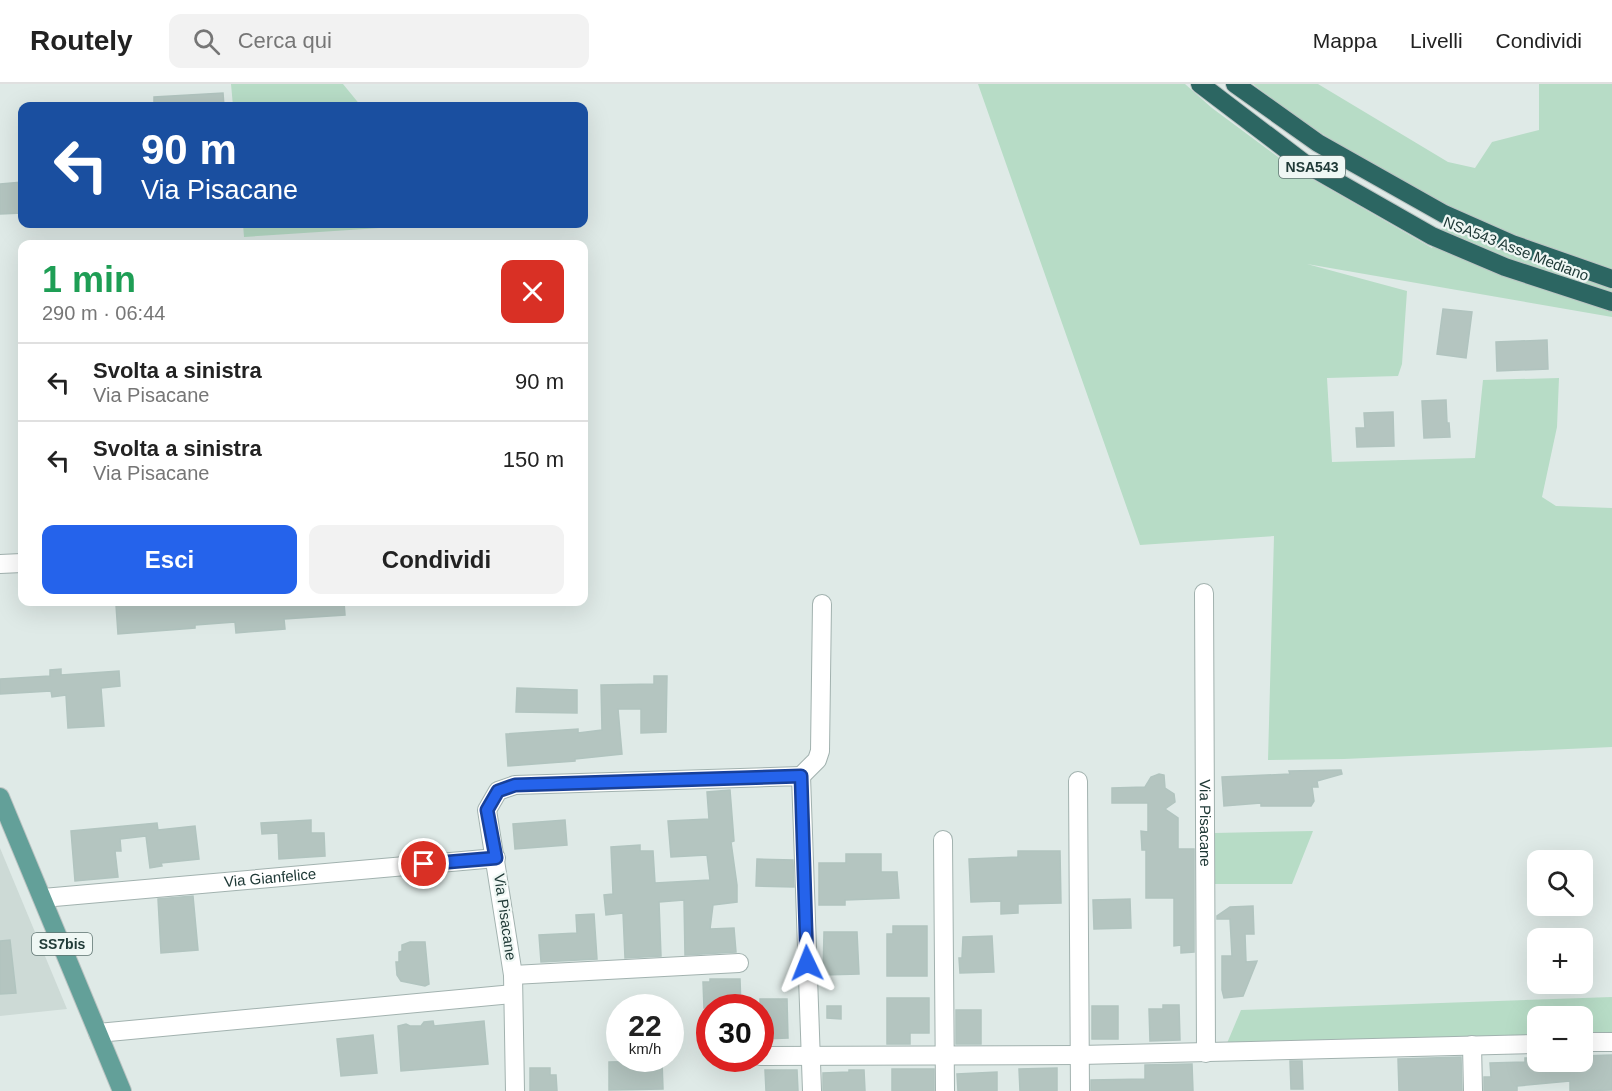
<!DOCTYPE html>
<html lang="it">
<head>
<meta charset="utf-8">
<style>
  body { margin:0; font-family:Arial,sans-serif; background:#f2f2f2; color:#222; height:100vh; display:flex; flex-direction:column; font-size:22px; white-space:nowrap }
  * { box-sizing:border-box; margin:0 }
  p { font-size:20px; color:#767676 }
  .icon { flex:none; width:33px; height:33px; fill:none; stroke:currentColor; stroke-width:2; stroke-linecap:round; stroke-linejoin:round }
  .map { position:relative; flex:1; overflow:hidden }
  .side { position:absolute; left:18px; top:156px; width:570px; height:366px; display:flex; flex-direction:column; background:#fff; border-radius:12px; box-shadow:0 6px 24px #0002 }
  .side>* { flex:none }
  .banner { position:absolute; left:18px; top:18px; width:570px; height:126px; border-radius:12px; box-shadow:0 6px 24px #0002; background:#1a4fa0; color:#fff; overflow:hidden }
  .tools { position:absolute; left:1527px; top:766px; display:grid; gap:12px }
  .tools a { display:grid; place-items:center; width:66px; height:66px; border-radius:12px; background:#fff; box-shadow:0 6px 24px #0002; font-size:30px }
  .speed { position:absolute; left:606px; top:910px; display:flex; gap:12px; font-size:30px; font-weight:700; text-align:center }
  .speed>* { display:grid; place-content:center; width:78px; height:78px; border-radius:50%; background:#fff; box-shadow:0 6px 24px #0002; line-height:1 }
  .speed small { font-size:15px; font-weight:400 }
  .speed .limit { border:9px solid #d22; background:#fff; color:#111 }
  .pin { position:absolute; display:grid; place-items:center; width:51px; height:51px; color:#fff; margin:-26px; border:3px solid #fff; border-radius:50%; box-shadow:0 2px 6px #0007 }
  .me { position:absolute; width:66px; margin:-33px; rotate:358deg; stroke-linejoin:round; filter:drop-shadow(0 0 4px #0008) }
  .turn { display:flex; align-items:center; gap:21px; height:126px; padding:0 24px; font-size:27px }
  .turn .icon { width:78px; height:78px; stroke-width:2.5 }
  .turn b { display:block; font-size:42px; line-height:51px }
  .round { display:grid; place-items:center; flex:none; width:63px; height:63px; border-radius:12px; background:#f2f2f2 }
  .head { display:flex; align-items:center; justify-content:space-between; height:102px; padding:0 24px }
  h1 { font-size:36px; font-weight:700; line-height:45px; color:#1e9e55 }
  .primary-button { display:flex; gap:12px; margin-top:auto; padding:12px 24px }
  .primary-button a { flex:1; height:69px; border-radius:12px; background:#2563eb; color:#fff; font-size:24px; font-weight:700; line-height:69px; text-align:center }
  .primary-button a+a { background:#f2f2f2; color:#222 }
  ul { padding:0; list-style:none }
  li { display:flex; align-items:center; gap:18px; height:78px; padding:0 24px; border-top:2px solid #e0e0e0 }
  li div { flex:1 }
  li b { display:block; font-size:22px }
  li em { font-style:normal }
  header { display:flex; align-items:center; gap:36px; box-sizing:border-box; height:84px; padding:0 30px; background:#fff; border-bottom:2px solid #e0e0e0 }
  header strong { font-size:28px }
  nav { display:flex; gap:33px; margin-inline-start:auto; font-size:21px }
  .search { width:420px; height:54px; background:#f2f2f2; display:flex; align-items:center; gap:15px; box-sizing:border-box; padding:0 21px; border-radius:12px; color:#767676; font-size:22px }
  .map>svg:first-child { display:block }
</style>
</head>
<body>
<header>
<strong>Routely</strong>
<div class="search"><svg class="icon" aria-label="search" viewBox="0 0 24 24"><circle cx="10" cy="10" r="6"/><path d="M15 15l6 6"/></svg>Cerca qui</div>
<nav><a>Mappa</a><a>Livelli</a><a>Condividi</a></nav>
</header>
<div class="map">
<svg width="1612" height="1007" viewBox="0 0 1612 1007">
  <rect width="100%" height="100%" fill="#dfeae7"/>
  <!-- built -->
  <path fill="#cddad6" d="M0,764L67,925L0,932Z"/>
  <!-- green -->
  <path fill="#b7dcc6" d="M231,0H343L361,22H233Z
    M978,0H1185L1212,24L1293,84L1432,164L1451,126C1383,87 1314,49 1253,0H1318L1448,78L1475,84L1492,58L1539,46V0H1612V233L1307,180L1407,207L1402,280L1398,292L1327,294L1332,378L1475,374L1483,296L1559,294L1557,343L1542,413L1556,422L1612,424V663L1344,675L1268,676L1274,452L1140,461Z
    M243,140H441L244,153Z
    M1313,747L1292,800H1215L1214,749Z
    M1612,913V949L1583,950L1582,933H1538L1537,952L1225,964L1241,926Z"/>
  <!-- building -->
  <path fill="#b4c5c0" stroke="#b1c4bf" stroke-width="1.5" d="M223,9L224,22H154V13Z
    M22,98V129L0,130V100Z
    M1443,225L1472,228L1466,274L1437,270Z
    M1547,256L1548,285L1497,287L1496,258Z
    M1446,316L1447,339H1449L1450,353L1424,354L1422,317Z
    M1393,328L1394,362L1357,363L1356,344H1365L1364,329Z
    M170,518H344L345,531L284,535L285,545L236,549L235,538L195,541V544L118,550L116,521Z
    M61,585V591L119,587L120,602L101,604L104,642L68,644L66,611L52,613L51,607L0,610V595L50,592V586Z
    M654,592H667L666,648L641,649V625H618L622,670L575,675V677L508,682L506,650L578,645V649L602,646L601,601L654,600Z
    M517,604L577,606V629L516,628Z
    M1341,686L1342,690L1317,697L1318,703H1312L1314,717L1311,722H1261V719L1224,722L1222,693L1290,690L1289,687Z
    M1159,690L1164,691L1165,704L1174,710L1175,718L1165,725L1178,734V765H1194V868L1181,869V861L1174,862V814H1146V766H1142L1141,747L1148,748V719H1112V704L1145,703L1151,693Z
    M730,706L734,757L731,758L737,801V818L713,821L710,845L734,844L736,868L685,871L684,816L659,818L661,872L625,874L623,829L606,831L604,811L613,810L611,763L640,761V767H653L655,799L710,796L707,771L671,773L668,737L709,735L707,708Z
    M311,736V749H324L325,772L279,775L278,749L262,750L261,739Z
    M565,736L567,761L515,765L513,740Z
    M157,739L158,746L195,742L199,775L161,779L162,782L150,784L146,752L120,755L121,767H115L118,793L75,797L71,747Z
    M1018,767H1060L1061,819L1018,820V829L1001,830V817L971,818L969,775L1018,773Z
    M846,770H881V788H897L899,814L845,816V821H819V779H846Z
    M757,775L793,776L794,803L756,802Z
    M193,812L198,866L161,869L158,815Z
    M1130,815L1131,844L1094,845L1093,816Z
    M1253,822L1254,850H1245L1246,878L1257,877L1243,912L1224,914L1222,906V872H1232L1230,835H1217V832L1230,823Z
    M594,830L597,875L541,878L539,851L577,849L576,831Z
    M893,842H927V892H887V850H893Z
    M824,848H857L859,890L823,891Z
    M992,852L994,888L960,889L959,874H962L963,853Z
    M10,856L16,909L0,910V857Z
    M410,858H425L429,900L425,902L401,897L397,891L396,878H399V868L402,867V861Z
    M710,895H740L741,924H704L703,898H710Z
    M887,914H929V949H910V960H887Z
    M760,915H787L788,954L760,955Z
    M1163,921H1179L1180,956L1150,957L1149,925H1163Z
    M827,922H841V935L827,934Z
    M1092,922H1118V955H1092Z
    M956,926H981V960H956Z
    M433,937L434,942L484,937L488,980L401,987L398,942L406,940L410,942H421L424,938Z
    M373,951L377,989L341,992L337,955Z
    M1529,971H1538V978H1582V972L1612,971V1006L1570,1007V997L1517,1002V1007H1484V993H1491L1490,979L1525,978V974H1528Z
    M1461,973L1462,1007H1399L1398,975Z
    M662,977L663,1005L609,1006V978Z
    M1290,977H1302L1303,1005H1291Z
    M1192,980L1193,1007H1091V996L1145,995V981Z
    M530,984H550V991H556L557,1007H530Z
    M1057,984V1007H1020L1019,985Z
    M892,985H934V1007H892Z
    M765,986H797L798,1007H766Z
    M849,986H864L865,1007H823V989L849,988Z
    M997,988V1007H958L957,990Z"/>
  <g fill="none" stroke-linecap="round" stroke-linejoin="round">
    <defs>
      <g id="minor">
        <path d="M0,480L22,479"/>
        <path id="s1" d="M1204,509L1206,969"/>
        <path d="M801,692L817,676L820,667L822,520"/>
        <path d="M1078,697L1080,1007"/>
        <path d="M943,756L945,1007"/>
        <path id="s2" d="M43,814L496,774"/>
        <path d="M513,891L739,879"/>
        <path d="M98,949L513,910"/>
        <path d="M1582,958H1612"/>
        <path d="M1472,961L1473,1007"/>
        <path d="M760,972L1080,971L1538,960"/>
        <path d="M515,1007L513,891L487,726L498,707L515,701L801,692L812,1007"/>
      </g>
      <path id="major" d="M0,713L122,1007"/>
      <path id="highway" d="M1200,0L1304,79L1432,152L1505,183L1612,218
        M1235,0L1318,59L1444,130L1512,160L1612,195"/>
    </defs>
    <!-- minor casing -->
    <use href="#minor" stroke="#a2b2af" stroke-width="20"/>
    <!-- major casing -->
    <use href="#major" stroke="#bcc4c3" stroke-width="20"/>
    <!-- highway casing -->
    <use href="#highway" stroke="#bcc4c3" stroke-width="20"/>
    <!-- minor -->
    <use href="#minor" stroke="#fff" stroke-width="18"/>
    <!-- major -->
    <use href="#major" stroke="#63a099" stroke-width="18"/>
    <!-- highway -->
    <use href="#highway" stroke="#2c6662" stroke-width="18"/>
  </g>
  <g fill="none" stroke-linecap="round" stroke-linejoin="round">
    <defs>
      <path id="route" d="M424,780L496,774L487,726L498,707L515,701L801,692L807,879"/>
    </defs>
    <!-- route casing -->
    <use href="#route" stroke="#184099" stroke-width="15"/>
    <!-- route -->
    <use href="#route" stroke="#2563eb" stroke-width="10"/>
  </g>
  <g text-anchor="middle" stroke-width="4.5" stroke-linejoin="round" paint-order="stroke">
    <!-- shield labels -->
    <g fill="#eff7f4" stroke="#5e7370" stroke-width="1.5">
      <rect x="1279" y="72" width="66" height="22" rx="4.5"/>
      <rect x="32" y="849" width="60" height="22" rx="4.5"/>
    </g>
    <g font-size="14" font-weight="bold" fill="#203a37">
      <text x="1312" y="88">NSA543</text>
      <text x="62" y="865">SS7bis</text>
    </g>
    <!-- street labels -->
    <g font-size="15" fill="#203a37" stroke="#eff7f4">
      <text transform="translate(1516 165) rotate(21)" y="5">NSA543 Asse Mediano</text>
      <text dy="5" stroke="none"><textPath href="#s1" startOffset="230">Via Pisacane</textPath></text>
      <text dy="5" stroke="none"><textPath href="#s2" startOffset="228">Via Gianfelice</textPath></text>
      <text transform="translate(505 833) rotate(82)" y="5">Via Pisacane</text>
    </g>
  </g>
</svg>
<div class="tools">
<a><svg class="icon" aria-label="search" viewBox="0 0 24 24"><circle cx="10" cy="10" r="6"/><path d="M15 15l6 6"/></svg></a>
<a>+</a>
<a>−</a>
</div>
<div class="speed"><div>22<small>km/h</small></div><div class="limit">30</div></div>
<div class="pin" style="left:424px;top:780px;background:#d93025"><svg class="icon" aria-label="arrive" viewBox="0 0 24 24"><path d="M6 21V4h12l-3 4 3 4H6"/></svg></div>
<svg class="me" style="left:807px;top:879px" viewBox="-20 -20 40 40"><path d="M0-17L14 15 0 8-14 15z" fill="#2563eb" stroke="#fff" stroke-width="4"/></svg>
<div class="banner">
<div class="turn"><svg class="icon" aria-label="left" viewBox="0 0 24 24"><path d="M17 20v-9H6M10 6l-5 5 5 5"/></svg><div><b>90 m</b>Via Pisacane</div></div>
</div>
<section class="side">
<div class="head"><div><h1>1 min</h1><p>290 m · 06:44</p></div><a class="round" style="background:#d93025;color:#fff"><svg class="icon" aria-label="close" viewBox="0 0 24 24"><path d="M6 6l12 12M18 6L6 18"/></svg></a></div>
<ul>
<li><svg class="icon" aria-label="left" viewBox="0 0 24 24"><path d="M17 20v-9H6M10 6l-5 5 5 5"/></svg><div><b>Svolta a sinistra</b><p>Via Pisacane</p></div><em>90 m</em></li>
<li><svg class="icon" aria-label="left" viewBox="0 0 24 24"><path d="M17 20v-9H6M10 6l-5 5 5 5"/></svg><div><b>Svolta a sinistra</b><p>Via Pisacane</p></div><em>150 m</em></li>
</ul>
<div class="primary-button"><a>Esci</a><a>Condividi</a></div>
</section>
</div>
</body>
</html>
